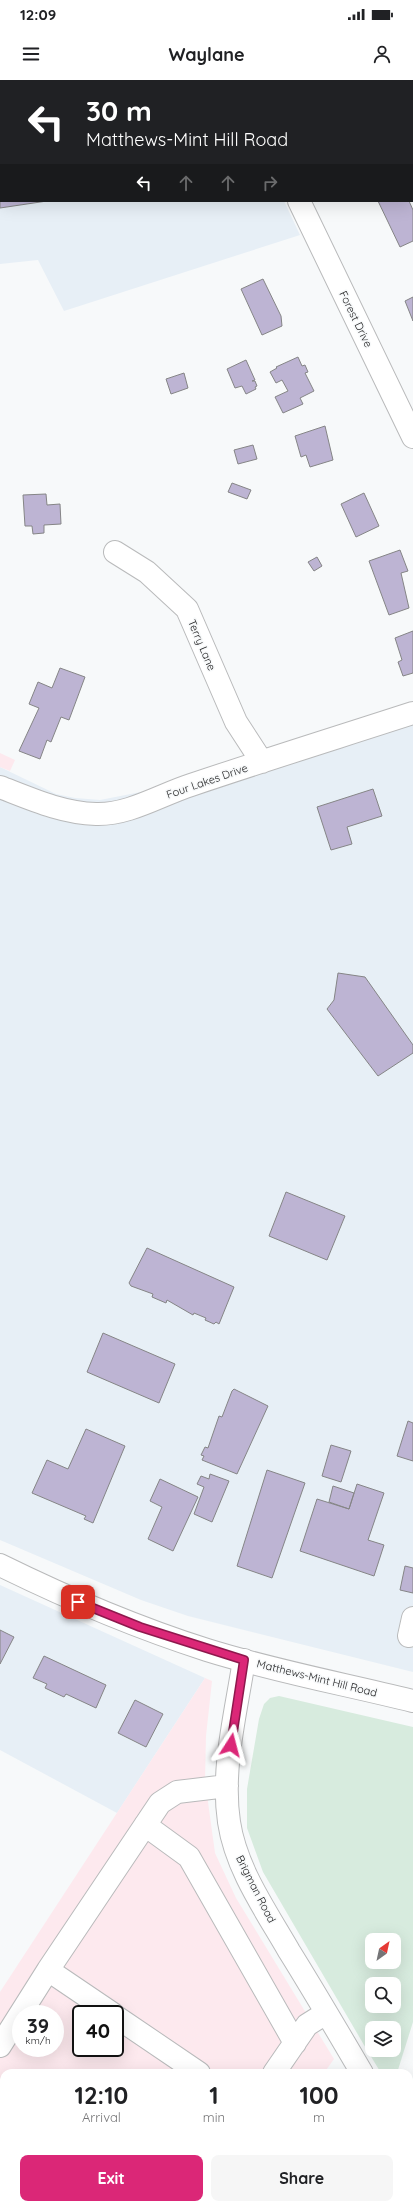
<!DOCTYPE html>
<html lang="en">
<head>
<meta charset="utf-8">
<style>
  body { margin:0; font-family:Quicksand,sans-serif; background:#f6f6f6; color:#202124; height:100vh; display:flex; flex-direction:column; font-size:15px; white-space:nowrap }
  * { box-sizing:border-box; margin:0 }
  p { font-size:13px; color:#757577 }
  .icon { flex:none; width:22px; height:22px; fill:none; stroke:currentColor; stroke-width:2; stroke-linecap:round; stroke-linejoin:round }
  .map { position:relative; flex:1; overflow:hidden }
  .details { position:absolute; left:0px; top:1989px; width:413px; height:140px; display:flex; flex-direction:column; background:#fff; border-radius:12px 12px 0 0; box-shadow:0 4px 16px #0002 }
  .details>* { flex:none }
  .hud { position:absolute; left:0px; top:0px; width:413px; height:122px; box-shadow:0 4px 16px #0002; background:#202124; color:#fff; overflow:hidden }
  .needle { width:26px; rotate:33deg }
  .controls { position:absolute; left:365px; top:1853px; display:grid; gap:8px }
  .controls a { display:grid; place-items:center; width:36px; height:36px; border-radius:8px; background:#fff; box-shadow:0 4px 16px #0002; font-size:20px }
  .speed { position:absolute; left:12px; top:1925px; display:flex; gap:8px; font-size:20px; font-weight:700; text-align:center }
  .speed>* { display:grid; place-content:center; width:52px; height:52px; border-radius:50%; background:#fff; box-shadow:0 4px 16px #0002; line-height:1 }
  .speed small { font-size:10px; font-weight:400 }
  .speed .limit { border:2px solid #111; border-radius:6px; background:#fff; color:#111 }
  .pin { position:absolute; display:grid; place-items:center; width:34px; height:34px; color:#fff; margin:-17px; border-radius:8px; box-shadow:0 2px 6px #0006 }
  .me { position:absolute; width:44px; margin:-22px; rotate:9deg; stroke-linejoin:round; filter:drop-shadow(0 0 3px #0008) }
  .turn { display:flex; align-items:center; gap:14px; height:84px; padding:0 20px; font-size:18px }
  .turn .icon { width:52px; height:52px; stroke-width:2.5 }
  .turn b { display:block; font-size:28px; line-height:34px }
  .lanes { display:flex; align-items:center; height:38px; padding:0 20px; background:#0003; justify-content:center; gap:20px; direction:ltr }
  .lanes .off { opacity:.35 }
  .eta { display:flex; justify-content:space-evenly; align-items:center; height:68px; text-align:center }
  .eta b { font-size:24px; font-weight:800; line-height:28px }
  .primary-button { display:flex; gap:8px; margin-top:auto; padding:8px 20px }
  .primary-button a { flex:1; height:46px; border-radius:8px; background:#db2777; color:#fff; font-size:16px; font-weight:800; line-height:46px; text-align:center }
  .primary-button a+a { background:#f6f6f6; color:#202124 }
  .status { display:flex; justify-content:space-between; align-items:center; height:28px; padding:0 20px; background:#fff; direction:ltr }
  .status svg { height:11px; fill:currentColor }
  header { display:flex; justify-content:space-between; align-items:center; height:52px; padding:0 20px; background:#fff; font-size:18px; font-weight:800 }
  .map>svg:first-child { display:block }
</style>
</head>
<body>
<div class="status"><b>12:09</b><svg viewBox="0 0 49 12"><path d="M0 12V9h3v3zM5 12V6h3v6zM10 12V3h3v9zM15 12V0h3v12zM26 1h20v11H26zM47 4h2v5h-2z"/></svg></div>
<header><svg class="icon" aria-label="menu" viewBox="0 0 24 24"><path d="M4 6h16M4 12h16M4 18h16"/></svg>Waylane<svg class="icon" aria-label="person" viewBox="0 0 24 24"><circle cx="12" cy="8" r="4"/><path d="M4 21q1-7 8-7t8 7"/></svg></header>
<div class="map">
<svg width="413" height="2129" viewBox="0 0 413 2129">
  <rect width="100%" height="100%" fill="#f7f9fa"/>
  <!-- built -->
  <path fill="#e7eff6" d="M0,0H282L1,1V121H284L300,155L64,231L38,180L0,184Z
    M413,628V1592L188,1536L141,1520L0,1460V687L56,714L75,718L100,720L146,711Z
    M0,1505L205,1598L117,1733L0,1670Z"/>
  <!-- industrial -->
  <path fill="#fde9ee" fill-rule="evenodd" d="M0,673L15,680L10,691L0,687Z
    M205,1598L212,1601L206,1656L205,1700L215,1773L236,1818L334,1979L324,1993H4V2125H239L237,2129H0V1912ZM21,1934H55V1968H21ZM81,1934H115V1968H81Z"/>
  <!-- green -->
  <path fill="#d7ebde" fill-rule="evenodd" d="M279,1616L413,1647V1942L397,1993H381L364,1965L263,1792L247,1748V1709L259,1639L264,1624L270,1618ZM372,1860H394V1882H372ZM372,1904H394V1926H372ZM372,1948H394V1970H372Z
    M409,2107L413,2113V2129H228L230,2125H409Z"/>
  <!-- building -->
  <path fill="#bdb4d3" stroke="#858586" d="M0,0H152V1H1V121H47L0,128Z
    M378,121H409L413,130V161L400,167Z
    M263,199L281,236L282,246L262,255L241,209Z
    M413,217V241L405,221Z
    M298,277L302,286L305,285L308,292L305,293L314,311L300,318L303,324L283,333L275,317L288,311L282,300L276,303L270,292L277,288L276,287Z
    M246,280L255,300L252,301H255L257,306L255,307L256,309L246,314L242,306L235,308L227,289Z
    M184,293L188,308L171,314L166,299Z
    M325,346L333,380L310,387L306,375L301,377L295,356Z
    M253,365L257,379L238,384L234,370Z
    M232,403L251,410L247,419L228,412Z
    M364,413L379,446L356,457L341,424Z
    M46,414L47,425L60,424L61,444L44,445V453L33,454L32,446H25L23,415Z
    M400,470L408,491L401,493L409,528L389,535L369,481Z
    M317,477L322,486L314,491L308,482Z
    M413,551V593L403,596L398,582L402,580L395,558Z
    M60,588L85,597L69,640L61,637L51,662L47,660L40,679L19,671L39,628L29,624L38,602L52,608Z
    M373,709L382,736L347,747L352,764L331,770L317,727Z
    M338,893L365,897L413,965V973L378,996L327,929L334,920Z
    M286,1112L345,1136L327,1180L269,1156Z
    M147,1168L234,1207L219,1244L216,1242L214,1244L205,1240L206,1238L194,1233L193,1235L167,1220L166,1223L152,1217L153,1214L131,1206L129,1203Z
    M103,1253L175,1284L159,1323L87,1292Z
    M234,1309L268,1326L237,1394L202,1380L204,1376L201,1375L205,1367L208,1368L219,1336L222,1337L232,1311Z
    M408,1341L413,1343V1381L397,1376Z
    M86,1349L125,1366L93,1443L84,1439L86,1436L32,1413L47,1380L68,1389Z
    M331,1365L351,1371L341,1402L322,1396Z
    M267,1390L305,1403L272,1498L237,1486Z
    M210,1394L229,1401L212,1442L194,1434L204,1407L197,1404L201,1396L209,1399Z
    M160,1399L198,1417L173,1471L148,1459L162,1427L150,1421Z
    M357,1404L384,1413L368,1460L384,1465L374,1496L300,1471L317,1419L349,1429Z
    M333,1406L354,1413L349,1429L329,1422Z
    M405,1486L413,1488V1513L400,1510Z
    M0,1550L14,1557L0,1584Z
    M44,1576L106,1605L96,1628L66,1614L64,1617L45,1608L47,1604L33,1598Z
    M135,1620L163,1634L146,1667L118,1653Z"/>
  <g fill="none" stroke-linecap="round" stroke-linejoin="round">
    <defs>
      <path id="minor" d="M299,121L413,357
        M115,472L147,492L187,529L236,642L262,682
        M0,707C31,719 62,733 96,734C129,735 160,715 191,705C265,680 339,657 413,633
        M409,1556L413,1538
        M244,1580C236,1633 221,1689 229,1742C236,1789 266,1831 289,1871C314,1911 338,1952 362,1993
        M145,1745L189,1777L295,1963
        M113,1934L48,1890L160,1723L177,1712L227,1706
        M115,1936L199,1993
        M0,1966L48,1890
        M274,1993L307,1945L326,1933
        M409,2070L413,2077
        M180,2129L183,2125"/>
      <path id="major" d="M0,1485C67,1518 135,1547 207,1570C274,1591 344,1604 413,1621"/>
    </defs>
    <!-- minor casing -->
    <use href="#minor" stroke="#b9babb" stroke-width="24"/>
    <!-- major casing -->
    <use href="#major" stroke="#b9babb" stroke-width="24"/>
    <!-- minor -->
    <use href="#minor" stroke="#fff" stroke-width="22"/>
    <!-- major -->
    <use href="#major" stroke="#fff" stroke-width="22"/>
  </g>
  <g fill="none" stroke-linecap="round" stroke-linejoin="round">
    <defs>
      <path id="route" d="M78,1522L140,1547L244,1580L231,1665"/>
    </defs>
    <!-- route casing -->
    <use href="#route" stroke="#8e194d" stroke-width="10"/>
    <!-- route -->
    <use href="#route" stroke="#db2777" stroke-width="7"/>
  </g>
  <g text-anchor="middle" stroke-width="3" stroke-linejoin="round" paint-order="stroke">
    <!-- street labels -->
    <g font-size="11" fill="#222223" stroke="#f7f9fa">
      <text transform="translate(356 239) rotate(64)" y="4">Forest Drive</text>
      <text transform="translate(202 565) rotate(67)" y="4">Terry Lane</text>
      <text transform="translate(207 701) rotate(-19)" y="4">Four Lakes Drive</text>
      <text transform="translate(317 1598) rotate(14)" y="4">Matthews-Mint Hill Road</text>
      <text transform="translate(256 1809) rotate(63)" y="4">Brigman Road</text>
    </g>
  </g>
</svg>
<div class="controls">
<a><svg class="needle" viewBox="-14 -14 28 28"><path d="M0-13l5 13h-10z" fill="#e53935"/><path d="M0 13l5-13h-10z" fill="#757577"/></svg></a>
<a><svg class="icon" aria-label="search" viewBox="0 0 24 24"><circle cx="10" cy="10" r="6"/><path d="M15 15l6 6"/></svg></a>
<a><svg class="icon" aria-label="layers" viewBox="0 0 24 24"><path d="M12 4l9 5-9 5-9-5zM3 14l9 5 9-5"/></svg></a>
</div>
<div class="speed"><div>39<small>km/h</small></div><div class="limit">40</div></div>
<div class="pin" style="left:78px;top:1522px;background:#d93025"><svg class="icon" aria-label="arrive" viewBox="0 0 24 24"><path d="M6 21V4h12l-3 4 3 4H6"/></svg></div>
<svg class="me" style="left:231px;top:1665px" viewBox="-20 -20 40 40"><path d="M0-17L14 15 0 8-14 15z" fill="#db2777" stroke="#fff" stroke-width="4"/></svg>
<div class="hud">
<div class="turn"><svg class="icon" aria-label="left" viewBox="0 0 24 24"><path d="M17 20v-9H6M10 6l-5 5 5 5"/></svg><div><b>30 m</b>Matthews-Mint Hill Road</div></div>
<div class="lanes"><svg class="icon" aria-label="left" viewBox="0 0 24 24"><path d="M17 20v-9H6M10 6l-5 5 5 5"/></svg><svg class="icon off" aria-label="ahead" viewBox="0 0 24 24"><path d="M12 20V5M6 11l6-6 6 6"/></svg><svg class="icon off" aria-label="ahead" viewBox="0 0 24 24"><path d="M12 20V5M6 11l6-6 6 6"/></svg><svg class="icon off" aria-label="right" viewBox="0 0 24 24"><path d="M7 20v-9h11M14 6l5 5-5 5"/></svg></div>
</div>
<section class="details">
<div class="eta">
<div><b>12:10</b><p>Arrival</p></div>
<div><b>1</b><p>min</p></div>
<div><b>100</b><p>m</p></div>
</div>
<div class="primary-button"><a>Exit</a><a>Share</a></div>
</section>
</div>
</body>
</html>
